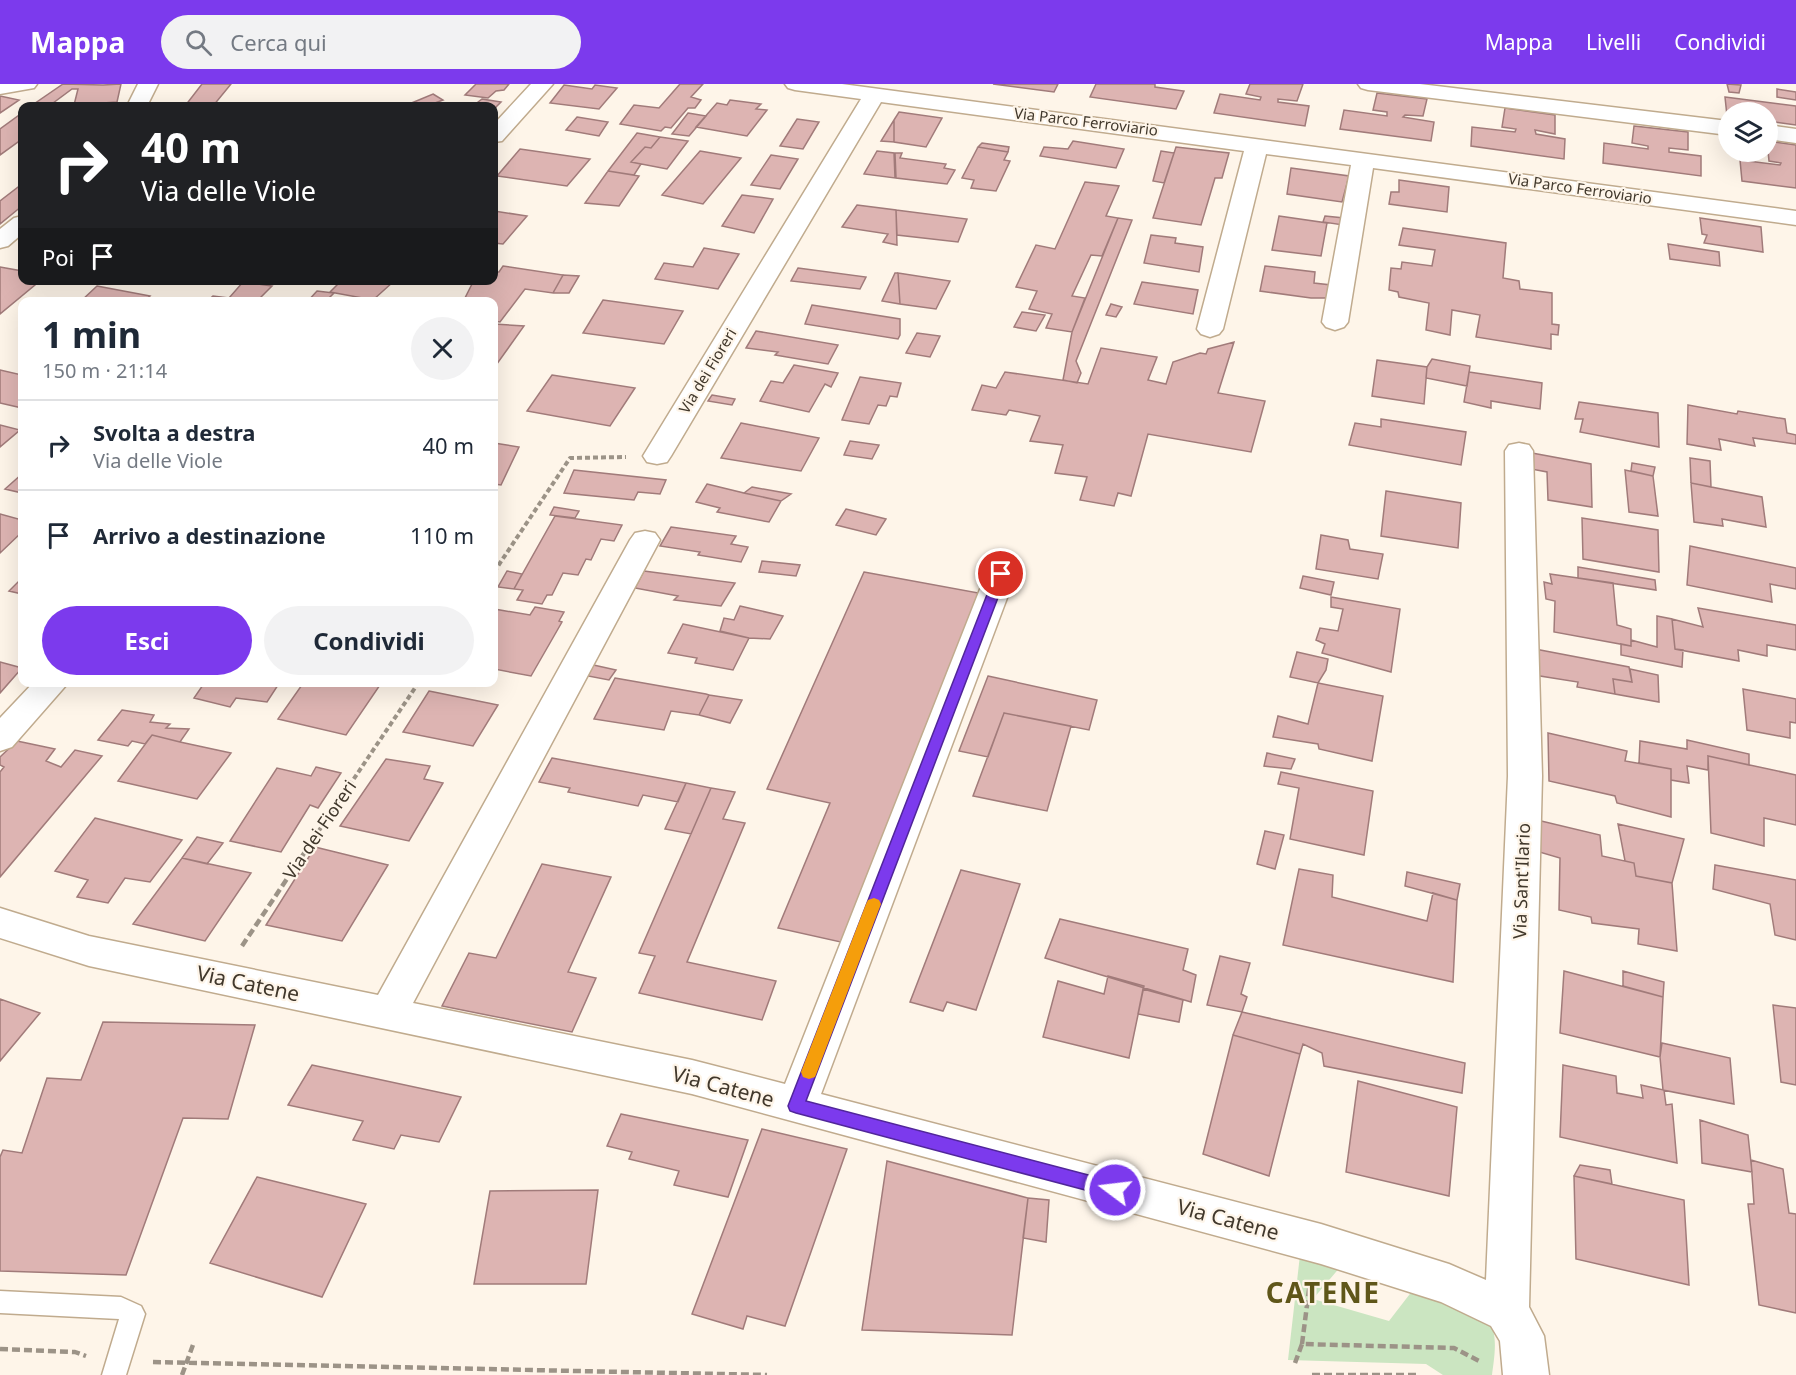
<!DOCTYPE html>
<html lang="it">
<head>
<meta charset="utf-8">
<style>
  body { margin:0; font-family:"Noto Sans",sans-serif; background:#f2f2f3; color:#1f2937; height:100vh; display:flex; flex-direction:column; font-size:22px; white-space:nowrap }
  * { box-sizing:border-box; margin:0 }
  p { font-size:20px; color:#747a83 }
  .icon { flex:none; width:33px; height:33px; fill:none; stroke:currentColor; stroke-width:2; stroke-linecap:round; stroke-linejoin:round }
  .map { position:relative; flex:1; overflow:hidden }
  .sheet { position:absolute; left:18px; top:213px; width:480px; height:390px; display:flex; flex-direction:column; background:#fff; border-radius:12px; box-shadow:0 6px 24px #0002 }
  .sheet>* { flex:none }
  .banner { position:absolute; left:18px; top:18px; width:480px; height:183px; border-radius:12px; box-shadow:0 6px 24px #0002; background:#202124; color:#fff; overflow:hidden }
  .controls { position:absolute; left:1718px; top:18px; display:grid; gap:12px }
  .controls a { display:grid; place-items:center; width:60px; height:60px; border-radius:50%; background:#fff; box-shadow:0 6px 24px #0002; font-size:30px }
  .pin { position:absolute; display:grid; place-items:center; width:51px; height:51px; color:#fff; margin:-26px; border:3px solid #fff; border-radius:50%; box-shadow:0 2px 6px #0007 }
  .me { position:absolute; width:66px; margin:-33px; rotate:285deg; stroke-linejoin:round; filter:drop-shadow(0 0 4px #0008) }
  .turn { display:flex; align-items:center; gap:21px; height:126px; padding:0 24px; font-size:27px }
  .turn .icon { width:78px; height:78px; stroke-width:2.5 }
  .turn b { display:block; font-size:42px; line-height:51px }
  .then { display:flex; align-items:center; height:57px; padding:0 24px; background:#0003; gap:12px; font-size:22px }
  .round { display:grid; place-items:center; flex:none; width:63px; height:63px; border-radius:32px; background:#f2f2f3 }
  .overview { display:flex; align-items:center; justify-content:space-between; height:102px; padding:0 24px }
  h1 { font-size:36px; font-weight:700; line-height:45px }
  .button { display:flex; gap:12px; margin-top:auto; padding:12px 24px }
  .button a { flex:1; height:69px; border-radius:36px; background:#7c3aed; color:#fff; font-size:24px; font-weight:700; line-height:69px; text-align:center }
  .button a+a { background:#f2f2f3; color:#1f2937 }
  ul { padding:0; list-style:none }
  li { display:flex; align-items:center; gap:18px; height:90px; padding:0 24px; border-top:2px solid #e0e1e3 }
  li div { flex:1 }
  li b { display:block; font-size:22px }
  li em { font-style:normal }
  header { display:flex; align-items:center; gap:36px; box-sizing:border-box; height:84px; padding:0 30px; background:#7c3aed; color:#fff }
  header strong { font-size:28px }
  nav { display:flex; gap:33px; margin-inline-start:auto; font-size:21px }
  .search { width:420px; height:54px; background:#f2f2f3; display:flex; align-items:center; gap:15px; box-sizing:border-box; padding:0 21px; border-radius:33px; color:#747a83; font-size:22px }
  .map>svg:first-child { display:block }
</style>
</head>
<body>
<header>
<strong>Mappa</strong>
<div class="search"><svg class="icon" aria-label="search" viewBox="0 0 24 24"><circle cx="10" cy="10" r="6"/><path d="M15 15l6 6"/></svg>Cerca qui</div>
<nav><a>Mappa</a><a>Livelli</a><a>Condividi</a></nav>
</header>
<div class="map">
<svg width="1796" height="1291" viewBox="0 0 1796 1291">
  <rect width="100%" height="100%" fill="#fef5e9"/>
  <!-- green -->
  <path fill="#cbe5c1" d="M1300,1171L1341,1182L1313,1215L1389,1237L1416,1202C1428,1207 1478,1225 1485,1232C1500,1246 1494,1274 1492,1291H1443L1426,1280L1288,1276Z"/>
  <!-- building -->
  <path fill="#ddb4b2" stroke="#a17b7a" stroke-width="1.5" d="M63,0L103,1L121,0L117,18L74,21L78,5H72L49,22H31Z
    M202,0H231L213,22H185Z
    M476,0H509L504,6L496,7L488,14L465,11Z
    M680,0H703L691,13L701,16L695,24H688L671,44L665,43L661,47L620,40L634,21L659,24Z
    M993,0H1058L1054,8Z
    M1096,0H1155V3L1184,7L1176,25L1090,13Z
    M1250,0H1303L1297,17L1278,15V18L1309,22L1305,42L1214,29L1220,10L1260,16L1261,13L1246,10Z
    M1727,0L1741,1L1739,9L1729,8Z
    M564,1L592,5L595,1L617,4L599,25L550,19Z
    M1777,5L1796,8V16L1777,13Z
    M1377,9L1427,15L1423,32L1405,31L1403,33L1434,38L1431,57L1340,45L1344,26L1387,32V28L1373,26Z
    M433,10L443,16L427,22L414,18Z
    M0,12L19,16L0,29Z
    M1725,13L1796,22V41L1767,37V28H1728L1727,32Z
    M482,15L501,18L494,25V22H473Z
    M730,16L761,20L756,25L767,26L747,52L696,43L717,19L727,21Z
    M1505,24L1555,31V50L1535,46L1536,50L1565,55L1564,75L1471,62L1472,43L1515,48L1516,45L1502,43Z
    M899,28L942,34L926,63L894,58V36Z
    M22,29V55L0,71V45Z
    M688,29L706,32L689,52L672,50Z
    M577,33L608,38L599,52L566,46Z
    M797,35L819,38L803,65L780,62Z
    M894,36V58L881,57Z
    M1634,42L1688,48V66L1669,64V68L1701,72V92L1603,79L1604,59L1648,65V62L1632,59Z
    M637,49L660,53L651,64L645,63L631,78L641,80L634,91L608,87Z
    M660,53L688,57L667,85L631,78L645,63L651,64Z
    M1073,57L1124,65L1116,84L1040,72L1044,63L1068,65Z
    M1767,57L1796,61V104L1742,97L1740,76L1780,81L1781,79L1769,77Z
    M982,59L1009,63L1008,68L978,63Z
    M978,63L1008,68L1004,76L1010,77L996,107L971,104L974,96L962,94Z
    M1176,63L1229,69L1222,94H1215L1201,141L1153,134Z
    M520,65L590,75L567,102L497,92Z
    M700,67L741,74L703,120L662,111Z
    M877,67L894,69L895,94L864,90Z
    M1161,67L1174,69L1164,99L1153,97Z
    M895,69H902L900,74L946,80L944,84L955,86L947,100L896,94Z
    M771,71L798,75L780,105L751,101Z
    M1291,84L1349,92L1342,118L1287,110Z
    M608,87L639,92L619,122L585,119Z
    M1399,96L1449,103L1447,128L1389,120L1391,108H1399Z
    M1085,98L1119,102L1106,132L1118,134L1102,172L1091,171L1072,212L1085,214L1072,248L1046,244L1052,230L1029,225L1037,207L1016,203L1036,161L1055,165Z
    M22,100V122L0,140V117Z
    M742,111L773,115L754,149L722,142Z
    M857,121L896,126L897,161L883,158L888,150L842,143Z
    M896,126L967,135L958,158L897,151Z
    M494,127L527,132L503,160L494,159Z
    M1279,132L1327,139L1321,172L1272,166Z
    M1325,132L1344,134L1343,141L1323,138Z
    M1118,134L1132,136L1076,277L1081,289L1077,299L1063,296L1072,248Z
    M1700,134L1761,143L1763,168L1704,159L1707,151L1702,150Z
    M1403,144L1506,159L1503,194L1519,197L1520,205L1552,209V240L1559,241L1558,251L1551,250V265L1476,253L1480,231L1452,226L1450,251L1426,246L1429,219L1399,213L1398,208L1389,206L1391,184L1401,185L1402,178L1432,182L1435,166L1399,161Z
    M1151,151L1176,154L1175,159L1203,163L1199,188L1144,179Z
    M1668,160L1719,168L1720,182L1670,175Z
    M704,164L739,170L718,205L655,195L664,179L693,183Z
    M503,182L563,191L553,209L525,205L500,238L494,237V218L465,214L472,200L433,197L494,196V188H499Z
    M1265,182L1315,188L1314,199L1331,201L1328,214H1311L1260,207Z
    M0,183L22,187V196H41L0,230Z
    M798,184L866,193L860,205L791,197Z
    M895,189H898L900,220L882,217Z
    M898,189L950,197L936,225L900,220Z
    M563,191L579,192L569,209H553Z
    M342,196H399L397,199L393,198L373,216L330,208Z
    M243,198L272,202L256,218H206L213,212L229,214Z
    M1142,198L1198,206L1193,230L1134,220Z
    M97,202L150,212L144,218H80Z
    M317,207L334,209L329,214L340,216L307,218Z
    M603,216L683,227L664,260L583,249Z
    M1111,220L1122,223L1116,233L1106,231Z
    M812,221L900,235V251L898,255L805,240Z
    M1022,228L1045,231L1036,247L1014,243Z
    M494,240L524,242L494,284Z
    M756,247L838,261L828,280L775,271L778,268L746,264Z
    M917,249L940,252L930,273L906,269Z
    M1234,258L1218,309L1265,317L1251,368L1148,350L1131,412L1118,409L1114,422L1080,416L1087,393L1055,389L1063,361L1030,357L1040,332L1009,326L1006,331L972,326L982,301L996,304L1005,288L1088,300L1101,264L1157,273L1148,296L1166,300L1173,278L1200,269L1206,270L1208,265Z
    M1432,275L1470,282L1467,302L1426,294L1427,283Z
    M1377,276L1427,283L1424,320L1372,312Z
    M794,281L838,289L831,303L825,300L809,328L760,317L771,297L783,299Z
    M0,286L22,291V324L0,319Z
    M1469,288L1542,299L1540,325L1491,317V324L1464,318Z
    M552,291L635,304L610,342L527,327Z
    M860,293L901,299L897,313L890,312L886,322L878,321L869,340L842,336Z
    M712,311L735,315L732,321L708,317Z
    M1579,318L1658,329L1659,363L1580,348L1583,335H1575Z
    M1688,321L1737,330L1738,327L1785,335L1787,349L1796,351V360L1753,354L1755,362L1719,355L1721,366L1687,360Z
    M1381,335L1466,348L1461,381L1349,361L1355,339L1381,343Z
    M741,339L819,354L801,387L721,374Z
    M0,341L20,346L0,363Z
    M850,357L879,361L872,375L844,371Z
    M494,359L519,363L501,401L494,400Z
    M1532,369L1591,380L1592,423L1548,416L1547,388L1531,385Z
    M1690,374L1710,377L1711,403L1691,399Z
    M1632,379L1655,383L1653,392L1631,387Z
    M574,386L666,396L660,410L638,408L634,416L564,409Z
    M1625,386L1653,392L1658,432L1629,428Z
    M22,390V409L5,405Z
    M1691,399L1762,413L1766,443L1722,435L1723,442L1694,438Z
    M707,400L744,409L781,417L769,438L717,428L720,424L696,418Z
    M752,403L791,410L781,417L744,409Z
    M1386,407L1461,419L1458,464L1381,452Z
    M554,423L579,427L575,434L550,431Z
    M846,425L886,435L876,451L836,441Z
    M0,430L22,436V448L0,469Z
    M555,432L622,441L614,457L601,455L591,476L586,475L578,491L563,489L552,511H547L542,520L517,516L523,506L514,505Z
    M1582,434L1658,446L1659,488L1583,475Z
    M671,443L736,452L731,460L748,463L741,478L698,471L700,468L660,462Z
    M1321,451L1348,456L1350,465L1383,470L1378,495L1316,485Z
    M1690,462L1796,484V505L1770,500L1772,518L1687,501Z
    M762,477L800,481L796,492L759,488Z
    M1578,483L1655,496L1656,506L1578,494Z
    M507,487L522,490L514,505L498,503Z
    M644,487L735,499L721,522L674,516L678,512L635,504Z
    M864,488L984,510L854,861L778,844L830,719L767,705Z
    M1550,490L1613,499L1617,541L1631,545V562L1554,548L1555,517L1546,515L1544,498L1552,500Z
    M1303,492L1334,498L1331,511L1300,504Z
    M22,494V510L9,507Z
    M1331,513L1400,525L1391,588L1322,569L1325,560L1316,556L1320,544L1338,547L1343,525L1331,523Z
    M740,522L783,532L770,555L749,554L720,547L724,534L734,536Z
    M535,523L564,528L559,537L562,538L531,592L494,585V525L530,531Z
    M1698,524L1796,541V566L1767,561V572L1738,566L1739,577L1675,565L1672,535L1703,543Z
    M1657,532L1672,535L1675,565L1683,566L1682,583L1621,571V560L1631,562V556L1657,563Z
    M683,540L749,554L733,586L695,579L697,574L668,569Z
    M1535,565L1629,583L1632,598L1613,595L1615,610L1577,603L1578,598L1534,591Z
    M1297,568L1328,575L1326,586L1318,599L1290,593Z
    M0,578L22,584L0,609Z
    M589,580L616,586L609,596L583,591Z
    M1630,585L1658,591L1659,618L1615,610L1613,595L1632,598Z
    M988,592L1097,616L1089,646L1004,629L988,673L959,667Z
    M615,594L706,610L709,611L699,631L671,627L664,646L594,635Z
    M205,598H280L267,618L236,614L230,623L194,614Z
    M304,598H382L346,651L278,635Z
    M1318,599L1383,612L1372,677L1319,665L1318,660L1273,653L1278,632L1308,640Z
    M1743,605L1796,615V639L1790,638V654L1747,646Z
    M429,607L498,621L473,662L403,648Z
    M709,611L742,616L730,639L699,631Z
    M122,626L154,631L150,638L170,640L166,644L189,645L180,658L152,651L145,660L132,657L128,662L98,656Z
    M1004,629L1071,642L1047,727L973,712Z
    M1548,649L1627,667L1625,677L1671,685V733L1617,719L1615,712L1549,697Z
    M152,651L180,658L231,669L197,715L118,697Z
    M1687,656L1749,670V681L1708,672V686L1687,682L1689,699L1671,696V685L1639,679L1640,657L1687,665Z
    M17,657L55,665L46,677L61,683L75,666L102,672L0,793V688L4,683L0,681V673Z
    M1267,669L1295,675L1291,685L1264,682Z
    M1708,672L1796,691V741L1764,734V762L1711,749Z
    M552,674L686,699L678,718L643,711L638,722L568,708L570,704L539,698Z
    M386,675L430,682L424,695L443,699L409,757L340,742Z
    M316,683L341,689L318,724L310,721L281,768L230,757L277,684L311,692Z
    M1281,688L1373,707L1364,771L1290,755L1299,704L1278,700Z
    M686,699L711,704L691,750L665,745Z
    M711,704L735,708L723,735L745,739L687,878L776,897L762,936L639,909L655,872L639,869Z
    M95,734L182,756L150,798L125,794L108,819L77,813L88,796L55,787Z
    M1537,736L1600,751L1602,772L1634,779L1636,792L1672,799L1677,867L1638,860L1639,845L1592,839L1591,833L1559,826L1560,774L1536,767Z
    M1618,740L1684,755L1672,799L1636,792L1634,779L1625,777Z
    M1265,747L1284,751L1275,785L1257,780Z
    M197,753L223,759L207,780L182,774Z
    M315,763L388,781L342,857L266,841Z
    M182,774L251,789L205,857L133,840Z
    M542,780L611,793L568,888L596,894L572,948L442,922L469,869L496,874Z
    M1715,781L1796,796V856L1775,851L1770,820L1713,805Z
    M1299,785L1333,791L1332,813L1427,837L1433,809L1457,816L1453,898L1283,861Z
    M961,786L1020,800L976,926L947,918L943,927L910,918Z
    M1407,788L1460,800L1457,816L1405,802Z
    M1060,835L1188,865L1183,886L1196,891L1191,918L1045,874Z
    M1220,872L1250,879L1241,910L1247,913L1242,928L1207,921Z
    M1564,887L1663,913L1660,973L1560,949Z
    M1623,887L1664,898L1663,913L1623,902Z
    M1108,892L1144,902L1129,974L1043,953L1058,897L1104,910Z
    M1143,905L1183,916L1179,938L1138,930Z
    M0,915L40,929L0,977Z
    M1773,921L1796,924V1001L1781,998Z
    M1242,928L1465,979L1462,1009L1324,982L1322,969L1303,960L1300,970L1233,951Z
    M103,938L255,941L228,1035L183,1034L126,1191L0,1187V1073L3,1066L22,1069L47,994L81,996Z
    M1233,951L1300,970L1269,1092L1203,1070Z
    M1662,959L1730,974L1734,1020L1663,1006L1660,973Z
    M312,981L461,1013L439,1058L401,1051L394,1065L353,1056L363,1037L288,1021Z
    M1563,981L1616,992L1617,1009L1643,1014L1641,1001L1664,1006L1666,1021L1672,1020L1677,1079L1560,1053Z
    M1358,997L1457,1023L1449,1112L1346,1088Z
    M621,1030L748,1056L728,1113L674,1101L679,1087L629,1075L632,1068L607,1062Z
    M1700,1036L1748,1051L1752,1088L1702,1079Z
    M762,1045L847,1065L785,1242L747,1232L743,1245L692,1230Z
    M1751,1076L1783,1085L1789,1129L1796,1130V1229L1759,1221L1748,1120H1754Z
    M887,1077L1028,1114L1012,1251L862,1246Z
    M1580,1081L1610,1086L1612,1100L1574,1092Z
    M1574,1092L1684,1116L1689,1201L1576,1175Z
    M257,1093L366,1120L322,1213L210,1179Z
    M598,1106L586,1200H474L490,1107Z
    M1028,1114L1049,1116L1046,1158L1023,1154Z"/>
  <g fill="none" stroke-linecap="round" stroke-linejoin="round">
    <defs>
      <path id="lane" d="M0,1207L121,1213L141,1222L145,1230L126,1291H102L119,1235L0,1229Z"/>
      <path id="street" d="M0,0H37L34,4L0,10Z
        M138,0H158L147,22H127Z
        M531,0H553L502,57L494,58V40Z
        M785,0H842L1796,127V141L1373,84L1348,238L1344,243L1335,246L1326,243L1322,238L1351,81L1266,70L1223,245L1219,250L1210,253L1201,250L1197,245L1244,67L881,18L671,372L667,378L657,380L647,378L643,372L861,15L795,6L788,4Z
        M1358,0H1420L1728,37V51L1368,6L1361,4Z
        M1767,41L1796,45V59L1767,55Z
        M22,132V150L8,162L0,164V145L14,134Z
        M1519,359L1529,361L1533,367L1542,692L1529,1223L1544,1252L1549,1291H1503L1500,1257L1491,1242L1441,1218L1321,1180L692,1010L89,882L0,854V824L89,852L378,911L630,456L635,449L645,447L655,449L660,456L413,919L692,976L785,1000L986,490L990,483L1001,480L1012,483L1016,490L821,1010L1321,1140L1449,1180L1486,1196L1508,692L1505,367L1509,361Z
        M34,598H69L12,663L0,667V634Z"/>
    </defs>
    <!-- lane casing -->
    <use href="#lane" stroke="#c0ab8e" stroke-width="3"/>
    <!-- street casing -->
    <use href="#street" stroke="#c0ab8e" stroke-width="3"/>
    <!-- path-far1 -->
    <path stroke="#9c9387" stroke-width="4" stroke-dasharray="5 3" stroke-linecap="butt" d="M494,488L570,374L626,373
      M318,748L419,598"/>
    <!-- path -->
    <path stroke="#9c9387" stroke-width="4.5" stroke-dasharray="8 4" stroke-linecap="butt" d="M242,862L319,747
      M1302,1260L1310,1198
      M0,1265L75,1268L86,1272
      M153,1278L767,1291
      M1295,1279L1302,1260L1454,1264L1479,1277
      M182,1291L194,1258
      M1312,1291H1417"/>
    <!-- lane -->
    <use href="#lane" fill="#fff" fill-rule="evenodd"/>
    <!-- street -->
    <use href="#street" fill="#fff" fill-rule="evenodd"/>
  </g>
  <!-- route -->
  <path fill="#7c3aed" stroke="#51269a" stroke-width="1.5" d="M1001,486L1007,490L806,1017L1115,1098L1121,1101L1124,1106L1121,1112L1115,1114L796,1029L790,1027L788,1022L995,490Z"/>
  <!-- slow -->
  <path fill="#f59e0b" d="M874,814L879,816L881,820L817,988L815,993L809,995L803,993L801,988L866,820L868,816Z"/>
  <g text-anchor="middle" stroke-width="4.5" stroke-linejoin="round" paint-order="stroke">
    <!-- far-street labels -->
    <g font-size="15" fill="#41382c" stroke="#fef5e9">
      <text transform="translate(1086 38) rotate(7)" y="5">Via Parco Ferroviario</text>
      <text transform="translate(1580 105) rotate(8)" y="5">Via Parco Ferroviario</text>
      <text transform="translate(708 287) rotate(-59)" y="5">Via dei Fioreri</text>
    </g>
    <!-- street labels -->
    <g font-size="18" fill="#41382c" stroke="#fef5e9">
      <text transform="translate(320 746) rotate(-56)" y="6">Via dei Fioreri</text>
      <text transform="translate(1522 797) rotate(-88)" y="6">Via Sant'Ilario</text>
    </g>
    <!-- near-street labels -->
    <g font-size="21" fill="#41382c" stroke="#fef5e9">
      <text transform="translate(248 900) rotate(12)" y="7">Via Catene</text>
      <text transform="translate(723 1003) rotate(15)" y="7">Via Catene</text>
      <text transform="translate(1228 1136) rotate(15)" y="7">Via Catene</text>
    </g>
    <!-- near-district labels -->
    <g font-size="28" font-weight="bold" letter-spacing="1.5" fill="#5f5619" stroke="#fef5e9">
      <text x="1323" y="1219">CATENE</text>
    </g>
  </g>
</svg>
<div class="controls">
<a><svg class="icon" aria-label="layers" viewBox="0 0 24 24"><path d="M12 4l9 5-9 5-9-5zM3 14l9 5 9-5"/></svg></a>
</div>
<div class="pin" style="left:1001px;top:490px;background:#d93025"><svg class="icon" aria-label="arrive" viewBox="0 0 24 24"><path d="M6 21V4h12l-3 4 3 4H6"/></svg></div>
<svg class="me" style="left:1115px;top:1106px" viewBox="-20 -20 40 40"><circle r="17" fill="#7c3aed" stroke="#fff" stroke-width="3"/><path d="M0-11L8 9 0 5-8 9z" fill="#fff"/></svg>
<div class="banner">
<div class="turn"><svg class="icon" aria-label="right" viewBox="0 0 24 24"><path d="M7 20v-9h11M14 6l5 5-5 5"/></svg><div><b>40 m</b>Via delle Viole</div></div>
<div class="then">Poi<svg class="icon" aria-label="arrive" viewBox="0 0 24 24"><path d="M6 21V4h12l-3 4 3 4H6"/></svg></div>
</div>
<section class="sheet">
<div class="overview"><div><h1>1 min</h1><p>150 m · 21:14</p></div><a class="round"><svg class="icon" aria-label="close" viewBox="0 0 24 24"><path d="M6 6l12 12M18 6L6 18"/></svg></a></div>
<ul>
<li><svg class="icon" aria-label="right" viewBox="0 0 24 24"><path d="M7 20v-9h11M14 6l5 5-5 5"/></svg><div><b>Svolta a destra</b><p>Via delle Viole</p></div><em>40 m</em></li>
<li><svg class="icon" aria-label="arrive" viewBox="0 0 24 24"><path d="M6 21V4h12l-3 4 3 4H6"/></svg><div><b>Arrivo a destinazione</b></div><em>110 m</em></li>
</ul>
<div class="button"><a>Esci</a><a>Condividi</a></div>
</section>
</div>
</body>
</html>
